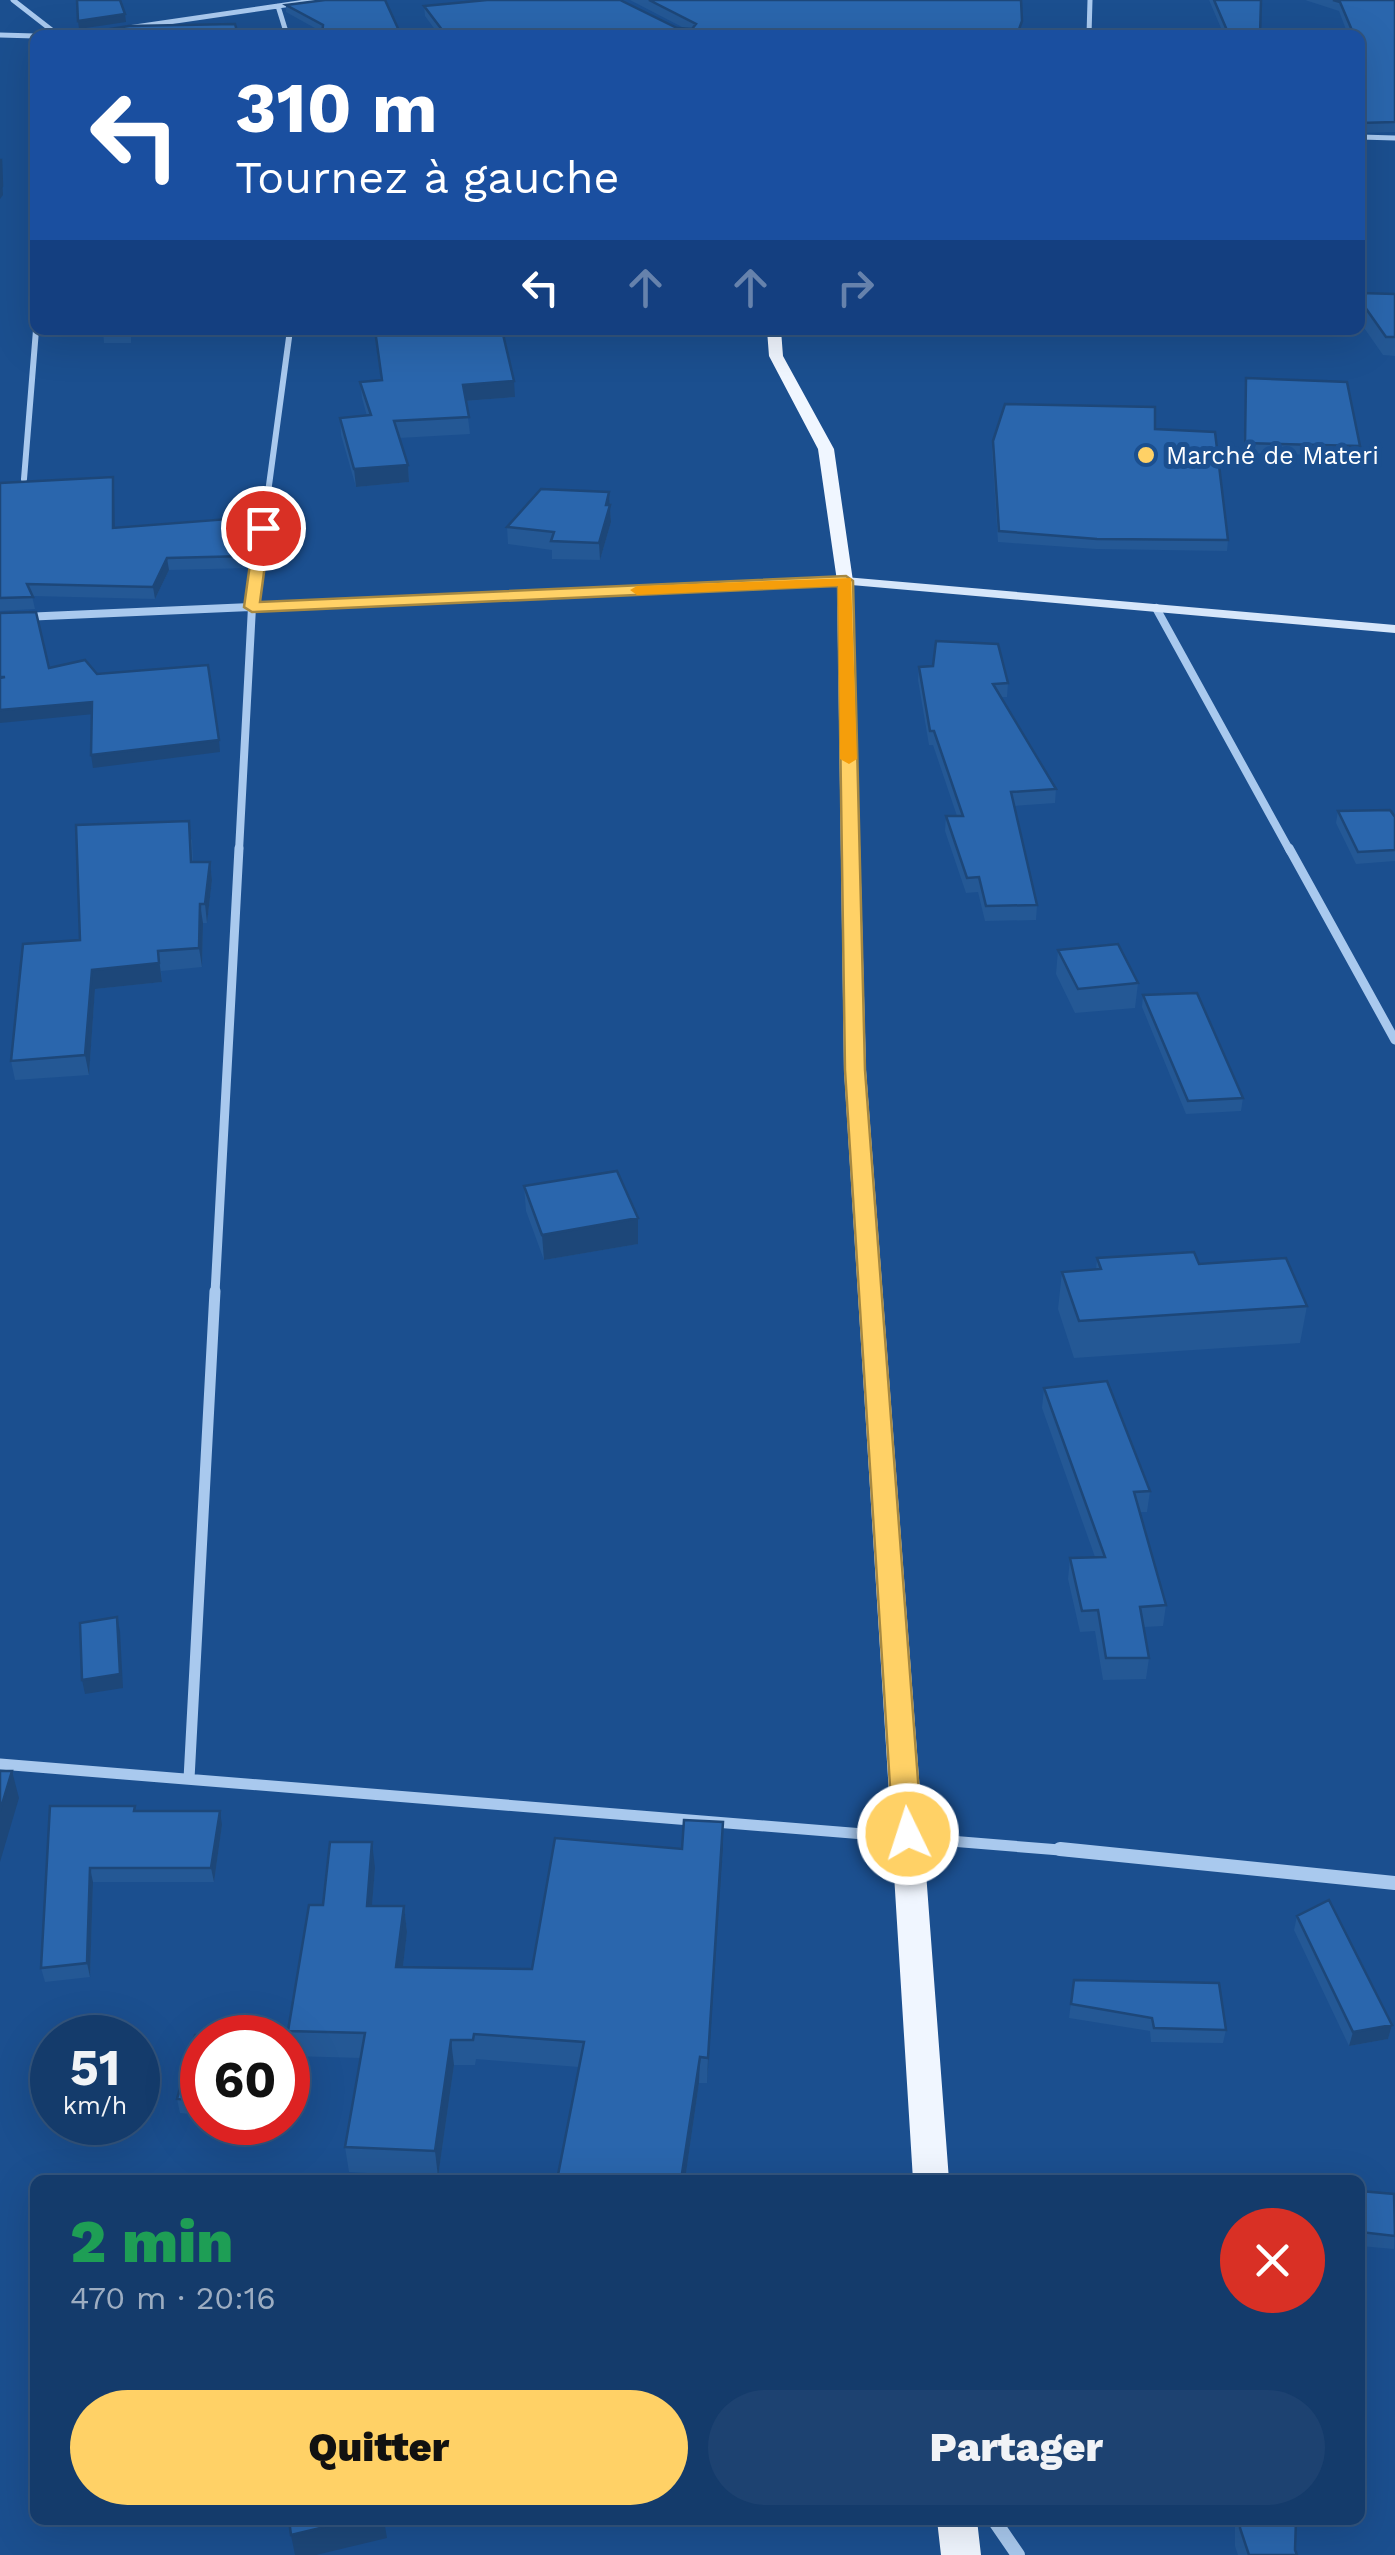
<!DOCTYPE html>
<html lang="fr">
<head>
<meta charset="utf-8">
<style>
  body { margin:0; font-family:"Work Sans",sans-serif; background:#1d4271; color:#f1f3f6; height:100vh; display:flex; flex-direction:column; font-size:38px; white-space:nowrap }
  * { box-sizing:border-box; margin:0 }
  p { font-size:32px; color:#9dadc1 }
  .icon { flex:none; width:55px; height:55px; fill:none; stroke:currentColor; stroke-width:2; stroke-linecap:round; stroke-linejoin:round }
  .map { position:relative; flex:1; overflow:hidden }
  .details { position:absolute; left:30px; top:2175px; width:1335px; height:350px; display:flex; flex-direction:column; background:#143b6b; border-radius:15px; box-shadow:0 10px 40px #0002,0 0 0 2px #33557e }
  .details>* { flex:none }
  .hud { position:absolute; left:30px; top:30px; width:1335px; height:305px; border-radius:15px; box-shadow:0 10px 40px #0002,0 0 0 2px #33557e; background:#1a4fa0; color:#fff; overflow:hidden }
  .speed { position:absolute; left:30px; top:2015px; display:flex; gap:20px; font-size:50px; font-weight:700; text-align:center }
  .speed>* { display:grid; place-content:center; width:130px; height:130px; border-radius:50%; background:#143b6b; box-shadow:0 10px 40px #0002,0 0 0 2px #33557e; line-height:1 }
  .speed small { font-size:25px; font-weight:400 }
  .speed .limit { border:15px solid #d22; background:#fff; color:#111 }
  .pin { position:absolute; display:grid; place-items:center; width:85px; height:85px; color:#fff; margin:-42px; border:5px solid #fff; border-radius:50%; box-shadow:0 2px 10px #0007 }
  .me { position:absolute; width:110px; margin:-55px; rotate:356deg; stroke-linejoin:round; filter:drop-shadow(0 0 8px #0008) }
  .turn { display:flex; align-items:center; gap:35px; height:210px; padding:0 40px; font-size:45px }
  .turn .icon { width:130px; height:130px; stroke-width:2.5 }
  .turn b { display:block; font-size:70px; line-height:85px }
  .lanes { display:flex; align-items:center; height:95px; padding:0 40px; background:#0003; justify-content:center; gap:50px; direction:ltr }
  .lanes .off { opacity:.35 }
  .round { display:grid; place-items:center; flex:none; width:105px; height:105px; border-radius:52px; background:#1d4271 }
  .overview { display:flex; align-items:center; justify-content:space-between; height:170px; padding:0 40px }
  h1 { font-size:60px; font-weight:800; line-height:75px; color:#1e9e55 }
  .primary-button { display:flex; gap:20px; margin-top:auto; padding:20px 40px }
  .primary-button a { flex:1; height:115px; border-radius:60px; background:#ffd166; color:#111; font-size:40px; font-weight:800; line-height:115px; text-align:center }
  .primary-button a+a { background:#1d4271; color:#f1f3f6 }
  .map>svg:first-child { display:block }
</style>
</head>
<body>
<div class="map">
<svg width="1395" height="2555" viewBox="0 0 1395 2555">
  <rect width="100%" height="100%" fill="#1b4f8f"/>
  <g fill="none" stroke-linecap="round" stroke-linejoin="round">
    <!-- minor-far5 -->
    <path stroke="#a9c9ee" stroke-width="5" d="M13,0L58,35
      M278,6L287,35
      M128,28L319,0
      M0,35L35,36
      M1089,35L1090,0
      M1360,137L1395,138"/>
    <!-- minor-far4 -->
    <path stroke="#a9c9ee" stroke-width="6" d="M24,479L36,330
      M267,500L290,330"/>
    <!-- minor-far3 -->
    <path stroke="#a9c9ee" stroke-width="8" d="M1156,608L1290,851
      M0,618L845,581
      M239,851L252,607L267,497"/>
    <!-- minor-far2 -->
    <path stroke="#a9c9ee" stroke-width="9" d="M1289,848L1395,1040
      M215,1293L239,848"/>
    <!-- minor-far1 -->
    <path stroke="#a9c9ee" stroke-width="11" d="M0,1764L1085,1852
      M189,1779L215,1291"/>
    <!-- minor -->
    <path stroke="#a9c9ee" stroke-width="14" d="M1060,1849L1395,1883
      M994,2520L1018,2555"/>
    <!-- secondary -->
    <path fill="#d6e6fa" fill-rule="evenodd" d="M845,577L1395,625V633L840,584L838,581Z"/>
    <!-- primary -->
    <path fill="#f0f6ff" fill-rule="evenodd" d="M767,330H781L783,356L834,449L853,581L866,1070L949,2180H913L844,1070L837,581L818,449L769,356Z
      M937,2520H977L981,2555H941Z"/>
  </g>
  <!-- wall -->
  <path fill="#245895" d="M630,0H1021L1022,21L1020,35H439L425,16L424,6L684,28Z
    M1209,0H1261L1260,35H1224Z
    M1305,0H1395V132L1360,133V35H1348L1339,11Z
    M286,5L401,35L322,32L286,12Z
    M1360,293L1395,294V356L1383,355L1360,322Z
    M103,330H131V343H104Z
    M374,330H502L515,397L466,401L470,434L399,438L408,465L409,482L356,487L341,435L340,418L367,416L362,398L360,382L381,380Z
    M1246,378L1360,446L1358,456L1243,453Z
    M1155,429L1228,540L1227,551L1096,549L998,542L992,451L993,441Z
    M113,477L114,489V528L255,529L250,568L169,570L155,599L32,596L35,609L0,611V483Z
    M609,492L611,522L600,560L552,559V550L508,544L507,527Z
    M919,667L1008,683L1007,697H1001L1056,789L1055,803L1014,806L1037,905L1036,920L985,921L978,892L966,893L945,831L946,816H957L933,745H929L918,680Z
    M1338,811L1395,817V861L1356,864L1336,823Z
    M192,839L193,862H210L212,880L207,923H203L202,967L161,971L162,982L95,989L89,1075L15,1080L11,1061L80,940Z
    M1058,950L1138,983L1135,1008L1075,1013L1056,974Z
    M1143,995L1243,1098L1241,1111L1186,1114L1142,1007Z
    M524,1186L638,1218V1244L544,1260L526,1211Z
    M1097,1258L1199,1264L1307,1306L1300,1343L1074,1358L1058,1309L1062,1272L1096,1270Z
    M1044,1388L1150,1491L1147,1512H1139L1166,1605L1163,1626L1144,1627L1149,1658L1146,1679L1103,1680L1095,1631L1080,1632L1068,1579L1070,1558L1095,1557L1042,1408Z
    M50,1806L136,1811L222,1825L214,1882H93L90,1977L45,1982L41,1968Z
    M723,1848L707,2083H699L685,2180H557L579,2067L476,2059L475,2065H454L438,2177L349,2172L345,2147L361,2058L292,2056L288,2031L323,1905L375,1868L372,1906H404L407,1932L403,1967L532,1969L682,1849Z
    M1297,1916L1392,2025L1388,2039L1349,2046L1294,1930Z
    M1074,1980L1226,2030L1223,2043L1151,2042L1150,2031L1069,2018Z
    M202,2038V2115L180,2113L177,2099Z
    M1360,2191L1395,2203L1394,2249L1360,2246Z
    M1235,2520H1296L1295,2550L1297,2555H1238L1235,2546Z"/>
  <!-- shaded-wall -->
  <path fill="#1d4779" d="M125,14L126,22L79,29L78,21Z
    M1,160L3,195L0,199V188Z
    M514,381L515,397L464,401L463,385Z
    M408,465L409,482L356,487L354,469Z
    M113,477L114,489L115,540L113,528Z
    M609,492L611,522L600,560L599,543Z
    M254,517L255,529L250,568L248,556Z
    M167,558L169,570L155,599L153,587Z
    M92,702L94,714L0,723V710Z
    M219,740L220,752L93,768L91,755Z
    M210,862L212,880L207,923L205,904Z
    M200,904L203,923L202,967L199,948Z
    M158,951L162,982L95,989L89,1075L85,1055L92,970Z
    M638,1218V1244L544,1260L542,1235Z
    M117,1617L120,1631L123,1688L85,1694L82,1680Z
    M12,1771L19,1798L0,1862V1811Z
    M220,1811L222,1825L214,1882L211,1868Z
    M723,1822V1848L707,2083L708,2058Z
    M372,1842L375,1868L370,1931L367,1906Z
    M90,1868L93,1882L90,1977L87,1963Z
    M404,1906L407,1932L400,1992L396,1967Z
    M1392,2025L1388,2039L1349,2046L1353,2032Z
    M451,2040L454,2065L438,2177L435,2151Z
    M700,2057L699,2083L685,2180H681Z
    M354,2520H384L387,2538L316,2555H295L291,2535Z"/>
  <!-- building -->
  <path fill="#2a66ad" stroke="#1d4779" stroke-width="2.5" d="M77,0H120L125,14L78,21Z
    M325,0H385L401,35H322L323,25L286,5Z
    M487,0H620L677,28L692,29L696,24L649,0H1021L1022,21L1017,35H446L424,6Z
    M1214,0H1261L1260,35H1229Z
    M1333,0H1395V122L1360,123V58H1363L1360,51V35H1354L1340,2Z
    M235,24L238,35H78V34L129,26Z
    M0,160H1L2,186L0,188Z
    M1360,293L1395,294V337H1386L1360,300Z
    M103,330H130L129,334H103Z
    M375,330H502L514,381L463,385L469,417L394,421L408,465L354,469L340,418L371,415L360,382L382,380Z
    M1246,378L1347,382L1360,446L1245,443Z
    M1005,404L1155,407V429L1215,432L1228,540L1097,539L999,531L993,441Z
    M113,477V528L254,517L248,556L167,558L153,587L27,584L33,597L0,598V483Z
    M541,489L609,492L606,505H610L599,543L551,541L554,532L507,527Z
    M36,612L49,668L85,660L97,674L208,665L219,740L91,755L92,702L0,710V678L5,677H0V613Z
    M936,641L998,644L1008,683L993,684L1056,789L1011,792L1037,905L986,906L979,877L967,878L946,816H963L934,731H930L919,667L933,666Z
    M1390,810L1395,817V850L1358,852L1338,811Z
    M189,821L191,862H210L205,904H200L199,948L158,951L159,963L92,970L85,1055L11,1061L23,944L80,940L76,825Z
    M1118,944L1138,983L1078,989L1058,950Z
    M1197,993L1243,1098L1188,1101L1143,995Z
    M617,1171L638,1218L542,1235L524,1186Z
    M1194,1252L1199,1264L1286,1258L1307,1306L1079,1321L1062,1272L1101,1269L1097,1258Z
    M1107,1381L1150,1491L1134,1492L1166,1605L1140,1607L1149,1658H1106L1098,1610L1082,1611L1070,1558L1105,1557L1044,1388Z
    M117,1617L120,1674L82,1680L80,1623Z
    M0,1771H12L0,1811Z
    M50,1806H135L134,1811H220L211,1868H90L87,1963L41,1968Z
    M684,1820L723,1822L708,2058L700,2057L681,2180H557L584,2042L474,2034L473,2040H451L435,2151L345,2147L365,2033L288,2031L309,1905H323L330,1842H372L367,1906H404L396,1967L532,1969L555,1838L682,1849Z
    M1329,1900L1392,2025L1353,2032L1297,1916Z
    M1074,1980L1219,1983L1226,2030L1154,2028L1152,2018L1071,2004Z
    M195,2035L230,2038H202V2101L177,2099Z
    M1360,2191L1394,2194L1395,2236L1360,2232Z
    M289,2520H354L291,2535Z
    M1240,2520H1296L1295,2550L1297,2555H1249L1240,2528Z"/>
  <!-- route -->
  <path fill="#ffd166" stroke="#a68842" stroke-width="2.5" d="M263,524L270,528L260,602L846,576L853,581L865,1070L922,1834L918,1842H897L893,1834L845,1070L838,586L252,612L244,607L255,528Z"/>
  <!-- slow -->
  <path fill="#f59e0b" d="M851,578L857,759L849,764L840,759L838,586L637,595L630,590L637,586Z"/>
  <!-- markers -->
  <circle fill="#ffd166" stroke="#1b4f8f" stroke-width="4" cx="1146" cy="455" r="10"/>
  <g text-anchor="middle" stroke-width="10" stroke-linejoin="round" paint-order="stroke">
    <!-- far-poi labels -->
    <g font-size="25" fill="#fff" stroke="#1b4f8f" text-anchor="start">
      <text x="1166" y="464">Marché de Materi</text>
    </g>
  </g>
</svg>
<div class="speed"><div>51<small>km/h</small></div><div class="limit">60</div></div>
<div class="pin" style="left:263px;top:528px;background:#d93025"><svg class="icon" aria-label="arrive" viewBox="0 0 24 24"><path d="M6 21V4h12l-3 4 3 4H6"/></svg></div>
<svg class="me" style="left:908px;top:1834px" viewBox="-20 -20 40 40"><circle r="17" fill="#ffd166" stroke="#fff" stroke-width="3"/><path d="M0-11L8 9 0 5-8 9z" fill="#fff"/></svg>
<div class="hud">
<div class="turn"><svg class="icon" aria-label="left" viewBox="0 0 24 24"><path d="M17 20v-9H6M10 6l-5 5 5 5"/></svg><div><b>310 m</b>Tournez à gauche</div></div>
<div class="lanes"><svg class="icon" aria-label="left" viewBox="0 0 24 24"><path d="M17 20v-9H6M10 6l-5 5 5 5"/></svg><svg class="icon off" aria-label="ahead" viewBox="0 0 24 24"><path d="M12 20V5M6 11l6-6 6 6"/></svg><svg class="icon off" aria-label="ahead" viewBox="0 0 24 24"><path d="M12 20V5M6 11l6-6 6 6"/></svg><svg class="icon off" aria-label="right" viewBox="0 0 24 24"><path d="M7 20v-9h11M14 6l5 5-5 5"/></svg></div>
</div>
<section class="details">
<div class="overview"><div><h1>2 min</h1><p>470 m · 20:16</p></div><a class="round" style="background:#d93025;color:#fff"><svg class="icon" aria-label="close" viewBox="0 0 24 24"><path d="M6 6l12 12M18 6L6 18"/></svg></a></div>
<div class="primary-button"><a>Quitter</a><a>Partager</a></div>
</section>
</div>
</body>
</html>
